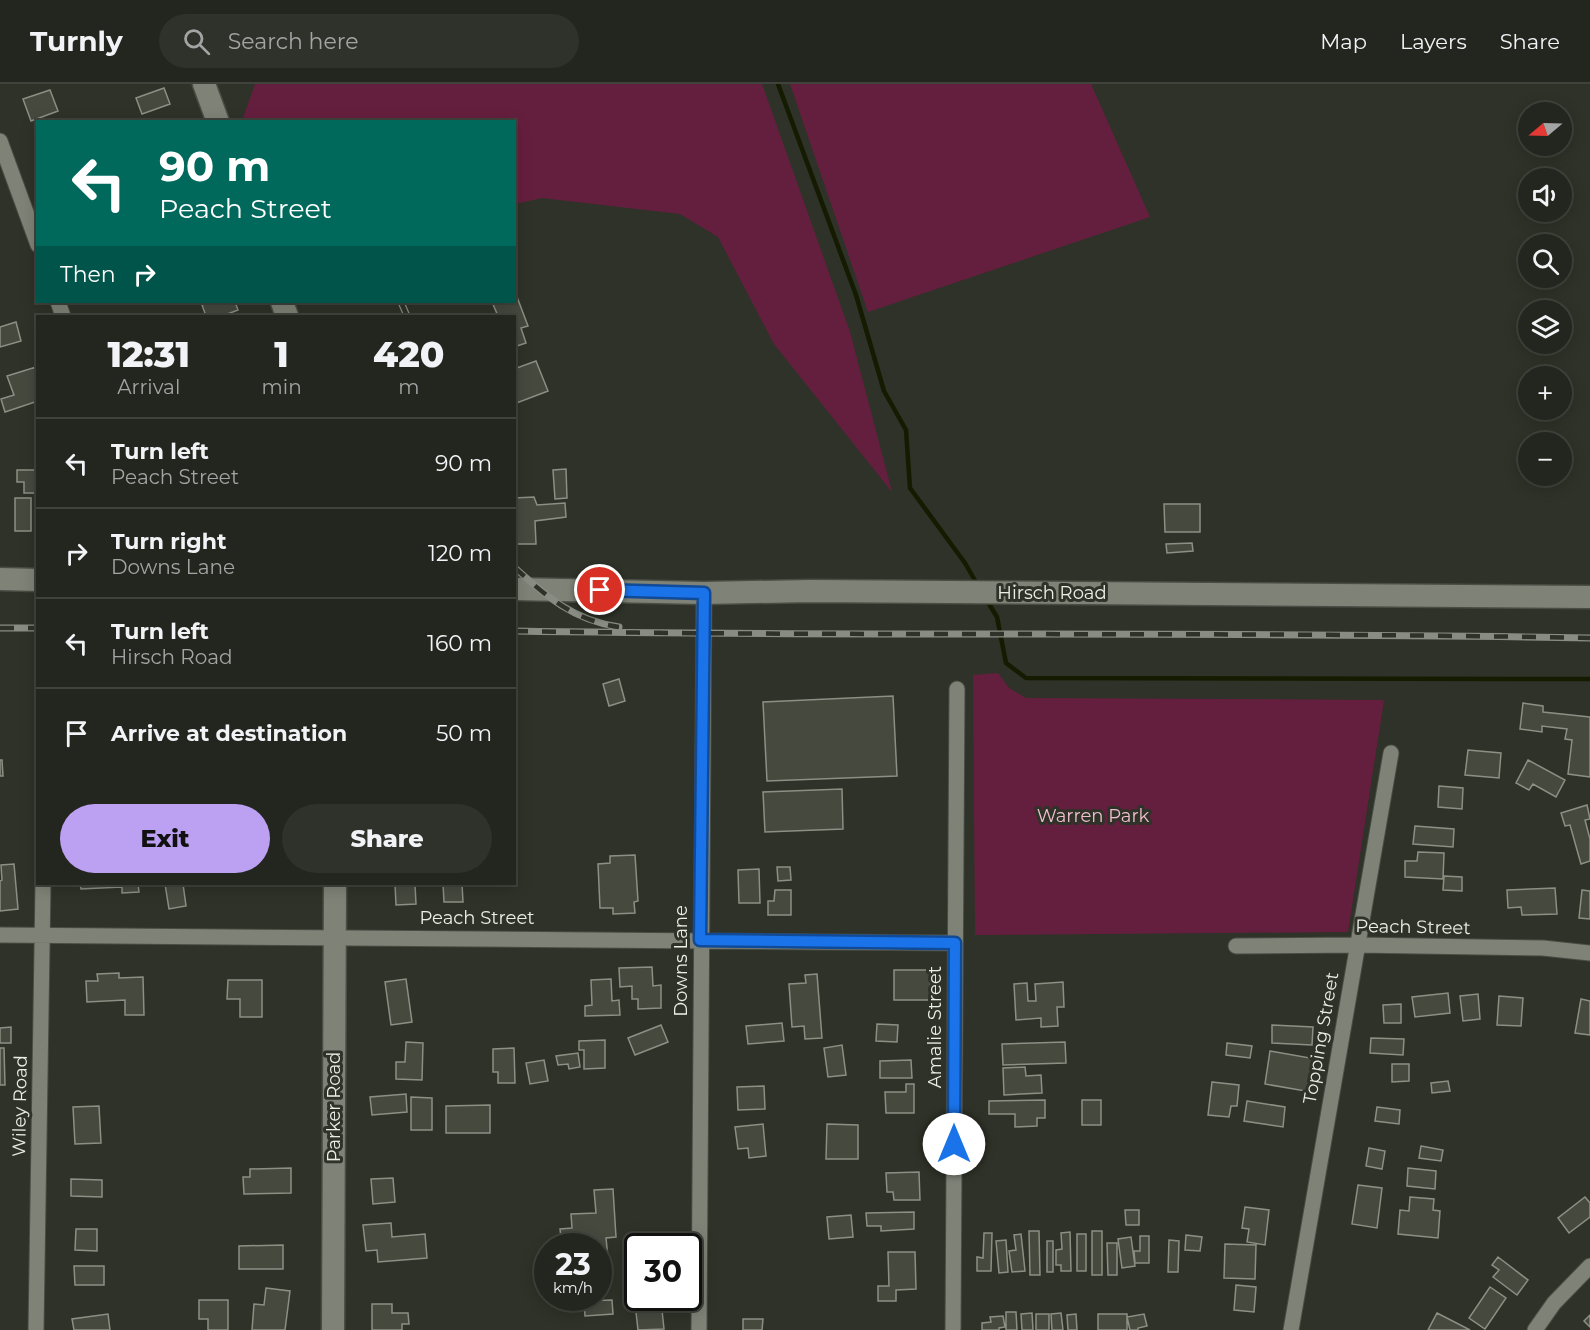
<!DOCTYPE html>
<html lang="en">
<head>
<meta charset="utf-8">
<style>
  body { margin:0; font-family:Montserrat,sans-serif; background:#2f322b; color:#f1f3f6; height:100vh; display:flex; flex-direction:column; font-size:22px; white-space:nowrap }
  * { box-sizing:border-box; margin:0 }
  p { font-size:20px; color:#a3a5a4 }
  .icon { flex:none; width:33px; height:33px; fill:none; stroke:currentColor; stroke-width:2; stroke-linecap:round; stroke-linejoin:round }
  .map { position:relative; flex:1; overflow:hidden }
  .drawer { position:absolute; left:36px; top:231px; width:480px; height:570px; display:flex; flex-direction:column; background:#23261e; border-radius:0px; box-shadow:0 3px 15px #0003,0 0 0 2px #40433c }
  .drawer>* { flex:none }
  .guide { position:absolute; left:36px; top:36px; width:480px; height:183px; border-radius:0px; box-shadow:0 3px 15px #0003,0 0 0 2px #40433c; background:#00695c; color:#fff; overflow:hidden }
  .needle { width:39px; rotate:251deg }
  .controls { position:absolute; left:1518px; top:18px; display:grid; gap:12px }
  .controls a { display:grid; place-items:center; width:54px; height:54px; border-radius:50%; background:#23261e; box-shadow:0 3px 15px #0003,0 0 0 2px #40433c; font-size:30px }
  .speed { position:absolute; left:534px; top:1149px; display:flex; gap:12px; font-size:30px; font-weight:700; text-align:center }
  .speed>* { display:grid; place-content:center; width:78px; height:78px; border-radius:50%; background:#23261e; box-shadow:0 3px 15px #0003,0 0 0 2px #40433c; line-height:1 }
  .speed small { font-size:15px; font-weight:400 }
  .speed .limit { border:3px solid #111; border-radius:9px; background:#fff; color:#111 }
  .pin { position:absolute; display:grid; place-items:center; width:51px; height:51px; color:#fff; margin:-26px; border:3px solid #fff; border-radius:50%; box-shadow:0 2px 6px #0007 }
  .me { position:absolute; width:66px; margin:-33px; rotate:0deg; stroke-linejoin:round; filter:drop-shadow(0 0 4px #0008) }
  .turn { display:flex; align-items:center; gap:21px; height:126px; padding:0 24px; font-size:27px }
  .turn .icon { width:78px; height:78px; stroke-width:2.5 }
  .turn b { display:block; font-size:42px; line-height:51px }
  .then { display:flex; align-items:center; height:57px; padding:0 24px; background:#0003; gap:12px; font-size:22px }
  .eta { display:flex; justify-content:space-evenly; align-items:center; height:102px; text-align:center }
  .eta b { font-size:36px; font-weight:800; line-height:42px }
  .action { display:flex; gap:12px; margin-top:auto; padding:12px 24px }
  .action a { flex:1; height:69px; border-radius:36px; background:#bca0f2; color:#111; font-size:24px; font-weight:800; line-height:69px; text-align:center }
  .action a+a { background:#2f322b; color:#f1f3f6 }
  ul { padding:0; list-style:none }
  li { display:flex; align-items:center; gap:18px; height:90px; padding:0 24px; border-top:2px solid #40433c }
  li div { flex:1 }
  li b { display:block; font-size:22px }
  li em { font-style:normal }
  header { display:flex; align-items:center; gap:36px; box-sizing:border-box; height:84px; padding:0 30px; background:#23261e; border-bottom:2px solid #40433c }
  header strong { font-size:28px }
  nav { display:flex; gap:33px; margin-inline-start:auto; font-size:21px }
  .search { width:420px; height:54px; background:#2f322b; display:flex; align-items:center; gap:15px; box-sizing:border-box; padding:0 21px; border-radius:33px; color:#a3a5a4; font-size:22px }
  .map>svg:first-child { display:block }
</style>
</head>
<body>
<header>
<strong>Turnly</strong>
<div class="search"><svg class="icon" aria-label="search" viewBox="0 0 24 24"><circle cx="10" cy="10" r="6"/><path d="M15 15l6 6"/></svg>Search here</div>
<nav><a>Map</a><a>Layers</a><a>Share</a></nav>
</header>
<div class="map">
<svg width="1590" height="1246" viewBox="0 0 1590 1246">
  <rect width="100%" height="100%" fill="#2f3228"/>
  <!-- green -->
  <path fill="#651f3e" d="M255,0H762L850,248L892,408L774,260L718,153L680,130L542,114L515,120L514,38L242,37Z
    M790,0H1091L1150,133L868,228Z
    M998,589L1009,604L1026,614L1384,616L1348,848L975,851L973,591Z"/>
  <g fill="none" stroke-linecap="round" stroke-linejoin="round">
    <!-- stream -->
    <path stroke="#151b00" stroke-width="4.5" d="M778,0L856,211L884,307L906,346L910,404L965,479L977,500
      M986,515L997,533L1006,579L1026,594L1590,595"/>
  </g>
  <!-- building -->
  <path fill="#45493e" stroke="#8c9084" stroke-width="1.5" d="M164,4L170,20L142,30L136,14Z
    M50,6L58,27L31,37L23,15Z
    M514,205L528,242L521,244L526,259L514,263V232H498L492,218H514Z
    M211,218H235L238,226L222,232H206L202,221Z
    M16,238L21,257L0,263V243Z
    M536,277L548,307L514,320V285Z
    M36,283L38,317L5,328L1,315L14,311L7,292Z
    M566,385L567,414L555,415L553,386Z
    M17,386H38V409H24V398H17Z
    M534,413L537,421L565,419L566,433L535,437L536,460H514V414Z
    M15,414H31V447H15Z
    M1164,420H1200V448H1165Z
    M1192,459L1193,467L1167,469L1166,460Z
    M619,595L625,617L609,622L603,600Z
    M893,612L897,692L767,697L763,618Z
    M1523,619L1543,622V628L1590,633V693L1568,690L1572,656L1565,655L1567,645L1542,642V648L1520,645Z
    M1468,666L1501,669L1499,694L1465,691Z
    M0,676H2L3,692H0Z
    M1528,676L1565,696L1556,713L1533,700L1529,706L1516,699Z
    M1439,702L1463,704L1462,725L1438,723Z
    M842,705L843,745L765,748L763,708Z
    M1587,721L1590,735L1585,736L1590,755V777L1581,780L1570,741L1565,742L1561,729Z
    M1415,742L1454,745L1453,763L1413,760Z
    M1418,768L1444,769L1443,795L1405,793V777H1417Z
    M635,771L638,817L634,818L635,829L613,830V824H600L598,780L610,779V772Z
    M14,780L18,825L0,827V797L2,796L1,781Z
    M777,783H790L791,796L778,797Z
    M759,785L760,819H739L738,786Z
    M1444,792L1462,793V807L1443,806Z
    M80,800H138L139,808L122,809V803L81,805Z
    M165,800H183L186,822L169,825Z
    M395,800H415L416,820L396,821Z
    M443,800H462L463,818H444Z
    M1555,804L1557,830L1522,831L1521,823L1508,824L1507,806Z
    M775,806H791V831H768V817H774Z
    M1582,806L1590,807V835L1579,834Z
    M652,883L653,902L661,901V924L638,925V915H632V902L620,903L619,884Z
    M894,886H930L931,916H894Z
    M119,889V894L143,893L144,931H125V916L87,918L86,897H98L97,890Z
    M817,890L822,954L805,955L804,942L792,943L789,900L806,899L805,891Z
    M406,895L412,938L391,941L385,898Z
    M611,895L612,917L619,916L620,931L585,932V922L592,921L591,896Z
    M228,896H262V933H240V915H227Z
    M1063,898L1064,923H1057L1058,942L1041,943V934L1016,936L1014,900L1027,899L1028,917H1036L1035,900Z
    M1448,909L1450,929L1415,933L1412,913Z
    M1478,910L1480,935L1463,937L1460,912Z
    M1499,912L1523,914L1521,942L1497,941Z
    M1581,915L1590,917V951L1575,949Z
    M1401,920V939H1384L1383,921Z
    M782,939L784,957L748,960L746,942Z
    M877,940L898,941L897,958L876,957Z
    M661,941L668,958L635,971L628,954Z
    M1272,941L1313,943L1312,961L1272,959Z
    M11,943V959H0V944Z
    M1371,954L1404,955L1403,971L1370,969Z
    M605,956V984L584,985V966H579V957Z
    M406,958L423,959L422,996L396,995V978H405Z
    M1065,958L1066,979L1003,981L1002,960Z
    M1227,959L1252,962L1250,974L1226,971Z
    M842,961L846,991L828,993L824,964Z
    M0,964H4L5,1001H0Z
    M514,964L515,999H498V988H493V965Z
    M1270,967L1316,975L1311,1008L1265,1000Z
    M578,969L580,983L569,985L568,980L558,981L556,972Z
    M544,976L548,997L530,1000L526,979Z
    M911,976L912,994H880V977Z
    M1392,980H1409V997L1392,998Z
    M1025,983L1026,992L1041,991L1042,1009L1004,1011L1003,984Z
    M1448,997L1450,1007L1432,1009L1431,999Z
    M1212,998L1239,1001L1237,1022H1231L1229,1033L1208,1031Z
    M906,1000H914V1029H886L885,1008H906Z
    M764,1002L765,1025L738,1026L737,1003Z
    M406,1010L407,1028L372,1031L370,1013Z
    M411,1013L432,1014V1046H411Z
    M1045,1016V1034H1037V1042L1015,1043V1030H989V1017Z
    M1082,1016H1101V1041H1082Z
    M1247,1017L1285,1023L1283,1043L1244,1037Z
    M490,1021V1049H446V1022Z
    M99,1022L101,1059L75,1060L73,1023Z
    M1377,1023L1400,1026L1399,1040L1375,1037Z
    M763,1040L766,1072L749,1074L748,1064L738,1065L735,1043Z
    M827,1040L858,1041V1075H826Z
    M1421,1062L1443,1066L1441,1077L1419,1074Z
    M1369,1064L1385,1067L1382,1085L1366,1082Z
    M291,1084V1109L244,1110L243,1093H250V1085Z
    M1408,1084L1436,1087L1435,1105L1407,1102Z
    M919,1088L920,1116H894L893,1108H887L886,1089Z
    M393,1094L395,1118L373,1120L371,1095Z
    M71,1095L102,1096V1113L71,1112Z
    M1358,1101L1382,1104L1377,1144L1352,1140Z
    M613,1105L616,1153L606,1154L609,1183L598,1184V1162H591L590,1153H580L581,1162H562L560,1145L572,1144L571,1130L596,1129L594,1106Z
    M1410,1113L1434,1115L1433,1126L1440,1127L1438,1154L1398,1150L1400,1126L1409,1127Z
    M1585,1113L1590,1119V1133L1569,1149L1558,1134Z
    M1245,1123L1269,1126L1265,1161L1247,1158L1249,1145L1242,1144Z
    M1125,1126H1139V1141H1126Z
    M914,1128V1145L881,1147V1142H867L866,1129Z
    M851,1131L853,1153L829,1155L827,1133Z
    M391,1139L392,1153L425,1150L427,1174L378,1178L377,1166L366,1167L363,1141Z
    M76,1145H97V1167L75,1166Z
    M1029,1147H1039L1040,1191H1030Z
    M1092,1147H1102V1191H1092Z
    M1070,1148L1071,1187H1061V1181H1056V1166L1062,1165L1061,1149Z
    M984,1149H992L991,1187H977V1173L983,1174Z
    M1021,1150L1025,1187L1012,1188L1009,1167L1016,1166L1014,1151Z
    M1077,1150H1086V1187H1077Z
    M1186,1151L1202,1153L1200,1167L1185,1166Z
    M1140,1152H1149V1179H1135L1134,1167H1140Z
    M1131,1153L1135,1182L1122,1184L1118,1155Z
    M1006,1156L1008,1188L999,1189L996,1157Z
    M1169,1156L1179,1157L1178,1188H1168Z
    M1047,1157H1053V1188H1047Z
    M1107,1159H1117V1191H1108Z
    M1225,1160L1256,1161L1255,1195L1224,1194Z
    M283,1161V1185H239V1162Z
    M888,1168H915L916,1205L896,1206V1217H878V1202H889Z
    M1498,1173L1528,1196L1517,1211L1493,1193L1499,1186L1492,1181Z
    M74,1182H104V1201H75Z
    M598,1186H606V1201H598Z
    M1236,1201L1256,1203L1254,1228L1234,1226Z
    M1490,1203L1506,1214L1485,1245L1469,1234Z
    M266,1204L290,1207L285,1246H252L254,1220L264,1221Z
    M199,1216H228V1246H208V1235H199Z
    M612,1216L613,1230L585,1232L584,1217Z
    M372,1220H392V1229H408L409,1240H402V1246H372Z
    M662,1226L664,1245L638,1246L636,1228Z
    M1006,1228H1016L1017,1246H1006Z
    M1032,1229L1033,1246H1022L1021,1230Z
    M1061,1229L1063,1246H1052L1051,1230Z
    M1437,1229L1470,1246H1428Z
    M108,1230L110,1246H74L72,1235Z
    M1036,1230H1049V1246H1036Z
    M1076,1230L1077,1246H1068L1067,1231Z
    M1098,1230H1127V1246H1098Z
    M1144,1230L1147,1242L1138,1244V1246H1130L1127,1233Z
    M1590,1231V1243L1584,1237Z
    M1003,1232L1005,1243L999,1244V1246H982V1239L991,1238L990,1233Z
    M743,1235H763L762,1246H743Z"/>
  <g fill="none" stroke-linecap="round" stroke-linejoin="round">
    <defs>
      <path id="minor" d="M0,57L38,161
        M58,218L63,232
        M0,851L955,859
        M1236,862L1357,861L1543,864L1590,869
        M36,1246L43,800
        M699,1246L704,509
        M953,1246L957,605
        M1291,1246L1391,669
        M1535,1246L1554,1219L1590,1182"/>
      <path id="secondary" d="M204,0L218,38
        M282,218L287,232
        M0,495L38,496
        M514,505L704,509L810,507L1590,513
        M333,1246L335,800"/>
    </defs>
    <!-- minor casing -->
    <use href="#minor" stroke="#4a4d44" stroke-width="17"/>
    <!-- secondary casing -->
    <use href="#secondary" stroke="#4a4d44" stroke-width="25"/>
    <!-- minor -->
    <use href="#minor" stroke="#7f8377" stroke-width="15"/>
    <!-- secondary -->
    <use href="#secondary" stroke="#7f8377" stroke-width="22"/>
    <defs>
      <path id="rail" d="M401,218L407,232
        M514,483C547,513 573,536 619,543
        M0,544H38
        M514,547C873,553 1232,547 1590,554"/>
    </defs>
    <!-- rail casing -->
    <use href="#rail" stroke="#898c83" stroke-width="7"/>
    <!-- rail -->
    <use href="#rail" stroke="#2f3228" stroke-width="4.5" stroke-dasharray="14" stroke-linecap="butt"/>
  </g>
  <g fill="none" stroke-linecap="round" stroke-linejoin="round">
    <defs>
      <path id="route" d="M600,506L704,509L700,856L955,859L954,1060"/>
    </defs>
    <!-- route casing -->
    <use href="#route" stroke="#114b97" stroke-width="15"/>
    <!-- route -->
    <use href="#route" stroke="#1a73e8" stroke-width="10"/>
  </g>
  <g text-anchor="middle" stroke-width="6" stroke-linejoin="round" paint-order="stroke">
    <!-- street labels -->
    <g font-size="18" fill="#ebede6" stroke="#2f3228">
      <text x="1052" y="515">Hirsch Road</text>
      <text x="477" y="840">Peach Street</text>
      <text transform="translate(1413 843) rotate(1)" y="6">Peach Street</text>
      <text transform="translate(681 877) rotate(-90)" y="6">Downs Lane</text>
      <text transform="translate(935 943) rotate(-90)" y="6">Amalie Street</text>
      <text transform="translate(1321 954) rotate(-80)" y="6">Topping Street</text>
      <text transform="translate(20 1022) rotate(-89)" y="6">Wiley Road</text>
      <text transform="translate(334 1023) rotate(-90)" y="6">Parker Road</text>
    </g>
    <!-- park labels -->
    <g font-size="18" fill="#f0bece" stroke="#2f3228">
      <text x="1093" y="738">Warren Park</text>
    </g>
  </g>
</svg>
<div class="controls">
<a><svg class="needle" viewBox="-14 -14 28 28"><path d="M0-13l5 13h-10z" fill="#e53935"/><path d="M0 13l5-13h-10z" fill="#a3a5a4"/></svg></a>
<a><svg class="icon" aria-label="sound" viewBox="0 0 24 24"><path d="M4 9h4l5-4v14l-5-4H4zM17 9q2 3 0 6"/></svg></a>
<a><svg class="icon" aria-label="search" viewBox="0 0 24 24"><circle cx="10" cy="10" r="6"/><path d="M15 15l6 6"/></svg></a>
<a><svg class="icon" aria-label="layers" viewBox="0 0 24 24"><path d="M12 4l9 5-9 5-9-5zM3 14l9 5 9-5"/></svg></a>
<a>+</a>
<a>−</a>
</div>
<div class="speed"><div>23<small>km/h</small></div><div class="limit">30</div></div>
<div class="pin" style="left:600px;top:506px;background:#d93025"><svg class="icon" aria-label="arrive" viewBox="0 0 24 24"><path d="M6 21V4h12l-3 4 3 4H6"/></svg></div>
<svg class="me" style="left:954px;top:1060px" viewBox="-20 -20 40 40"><circle r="19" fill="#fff"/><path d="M0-13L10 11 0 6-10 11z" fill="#1a73e8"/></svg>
<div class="guide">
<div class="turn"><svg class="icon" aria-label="left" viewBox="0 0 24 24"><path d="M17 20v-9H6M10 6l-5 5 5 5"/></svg><div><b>90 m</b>Peach Street</div></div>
<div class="then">Then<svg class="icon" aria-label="right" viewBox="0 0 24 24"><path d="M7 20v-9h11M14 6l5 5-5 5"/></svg></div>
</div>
<section class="drawer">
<div class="eta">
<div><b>12:31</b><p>Arrival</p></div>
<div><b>1</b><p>min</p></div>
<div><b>420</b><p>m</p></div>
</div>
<ul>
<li><svg class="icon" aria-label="left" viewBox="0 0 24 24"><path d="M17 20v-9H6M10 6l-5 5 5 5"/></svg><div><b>Turn left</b><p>Peach Street</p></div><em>90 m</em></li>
<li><svg class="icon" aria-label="right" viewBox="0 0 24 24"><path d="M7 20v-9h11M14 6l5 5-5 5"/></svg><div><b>Turn right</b><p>Downs Lane</p></div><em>120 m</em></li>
<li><svg class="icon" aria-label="left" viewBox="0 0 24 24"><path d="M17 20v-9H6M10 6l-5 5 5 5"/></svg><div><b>Turn left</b><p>Hirsch Road</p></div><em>160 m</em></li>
<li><svg class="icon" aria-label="arrive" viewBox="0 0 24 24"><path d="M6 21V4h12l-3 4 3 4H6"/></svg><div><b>Arrive at destination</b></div><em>50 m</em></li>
</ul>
<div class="action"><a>Exit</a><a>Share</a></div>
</section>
</div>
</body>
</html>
